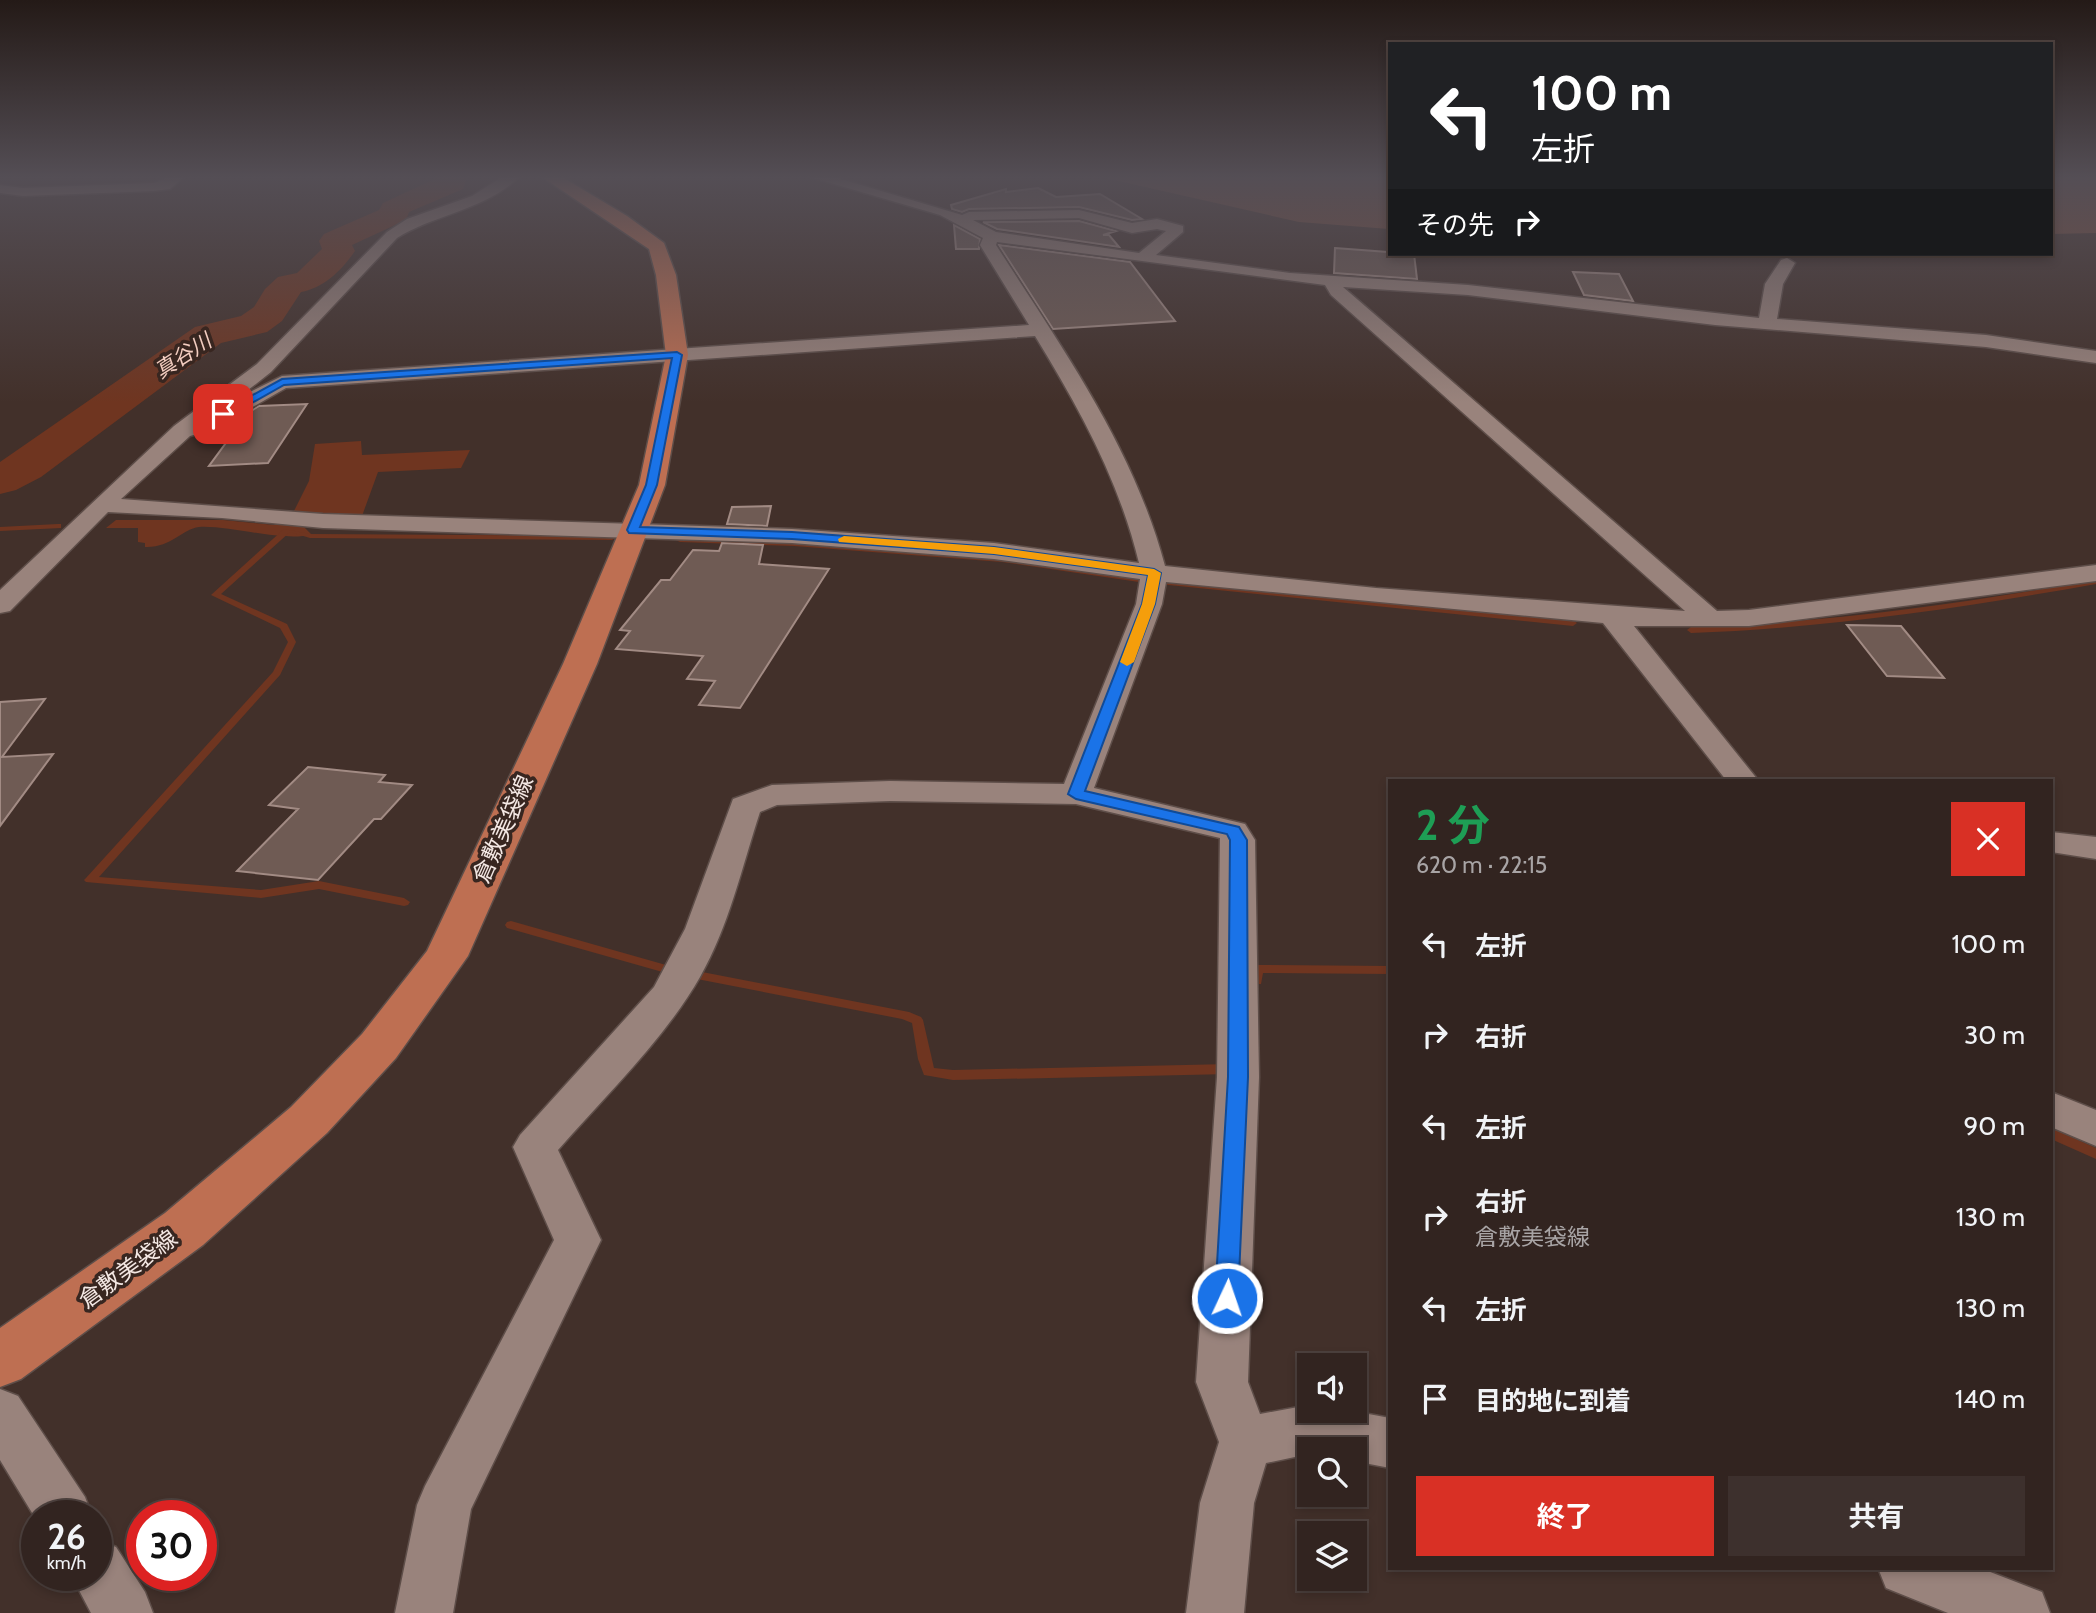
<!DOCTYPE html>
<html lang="ja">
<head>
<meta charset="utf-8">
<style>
  body { margin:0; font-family:Cabin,"Noto Sans JP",sans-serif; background:#3d302d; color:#f1f3f6; height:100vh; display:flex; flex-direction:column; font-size:26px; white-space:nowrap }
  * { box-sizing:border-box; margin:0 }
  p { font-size:23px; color:#a8a4a5 }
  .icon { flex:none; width:38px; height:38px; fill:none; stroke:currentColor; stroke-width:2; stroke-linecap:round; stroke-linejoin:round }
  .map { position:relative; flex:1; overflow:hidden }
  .sheet { position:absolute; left:1388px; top:779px; width:665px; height:791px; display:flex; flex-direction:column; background:#322420; border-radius:0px; box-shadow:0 4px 10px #0003,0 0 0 2px #4d413e }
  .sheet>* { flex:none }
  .banner { position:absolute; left:1388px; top:42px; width:665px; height:214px; border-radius:0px; box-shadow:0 4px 10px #0003,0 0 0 2px #4d413e; background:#202124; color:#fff; overflow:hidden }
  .controls { position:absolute; left:1297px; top:1353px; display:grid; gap:14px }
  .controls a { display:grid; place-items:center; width:70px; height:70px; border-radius:0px; background:#322420; box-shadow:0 4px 10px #0003,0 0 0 2px #4d413e; font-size:35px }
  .speed { position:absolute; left:21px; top:1500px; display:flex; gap:14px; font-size:35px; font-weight:700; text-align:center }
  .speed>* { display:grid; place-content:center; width:91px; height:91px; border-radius:50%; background:#322420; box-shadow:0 4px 10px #0003,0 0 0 2px #4d413e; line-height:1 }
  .speed small { font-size:18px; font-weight:400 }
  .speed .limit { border:10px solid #d22; background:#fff; color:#111 }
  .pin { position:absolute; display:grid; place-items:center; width:60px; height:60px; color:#fff; margin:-30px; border-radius:14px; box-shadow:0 4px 10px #0006 }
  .me { position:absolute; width:77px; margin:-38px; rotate:3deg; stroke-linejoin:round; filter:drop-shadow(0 0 5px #0008) }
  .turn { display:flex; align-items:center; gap:24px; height:147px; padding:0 28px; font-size:32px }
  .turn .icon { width:91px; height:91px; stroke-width:2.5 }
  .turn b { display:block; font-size:49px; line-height:60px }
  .then { display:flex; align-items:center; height:66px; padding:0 28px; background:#0003; gap:14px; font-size:26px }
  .round { display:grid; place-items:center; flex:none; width:74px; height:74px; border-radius:0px; background:#3d302d }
  .summary { display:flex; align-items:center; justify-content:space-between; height:119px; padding:0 28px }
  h1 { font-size:42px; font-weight:700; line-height:52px; color:#1e9e55 }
  .cta { display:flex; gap:14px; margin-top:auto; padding:14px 28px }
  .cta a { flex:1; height:80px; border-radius:0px; background:#d93025; color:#fff; font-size:28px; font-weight:700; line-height:80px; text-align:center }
  .cta a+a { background:#3d302d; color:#f1f3f6 }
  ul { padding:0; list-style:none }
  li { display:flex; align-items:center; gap:21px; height:91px; padding:0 28px }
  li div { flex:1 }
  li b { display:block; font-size:26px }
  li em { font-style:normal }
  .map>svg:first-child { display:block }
</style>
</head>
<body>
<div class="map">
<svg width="2096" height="1613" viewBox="0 0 2096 1613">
  <rect width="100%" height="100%" fill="#42302a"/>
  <!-- green -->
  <path fill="#7c4c3b" d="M1101,177H1389V229L1299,222Z
    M2051,177H2096V233L2051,234Z"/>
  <!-- water -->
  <path fill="#6f3520" d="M361,441L362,455L470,450L461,468L378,472L362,516L302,525L311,534C288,543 229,525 199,527C182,529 171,548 145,547V543L138,542V528H106L116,520H223L274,525L294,511L309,481L315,444Z"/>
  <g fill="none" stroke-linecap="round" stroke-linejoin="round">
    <!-- stream -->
    <path fill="#6f3520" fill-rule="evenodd" d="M58,524H61V528L0,531V527Z
      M284,529L310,534L612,536L616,538L612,540L310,538L290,532L221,594L287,624L296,642L280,675L99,877L261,890L319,881L404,898L410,902L408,905L404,906L319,889L261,898L86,882L84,880L86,878L273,672L288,642L280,628L211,595Z
      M677,538L794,542L1002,558L1139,578L1573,620L1577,623L1573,626L1139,582L1002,562L794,546L680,542L676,540Z
      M2096,580V584C1962,608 1828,628 1691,633L1687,630L1691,627C1828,623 1962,603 2096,580Z
      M511,921L666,965L909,1012L921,1017L923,1020L934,1068L953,1070L1230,1064L1235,1066L1237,1069L1235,1072L1230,1074L953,1080L924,1075L918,1059L912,1023L902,1019L666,973L507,928L505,925L507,922Z
      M1257,965L1390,966V974L1263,973L1261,984H1253C1250,979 1250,971 1253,966Z
      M2051,1128L2096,1148V1159L2051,1139Z"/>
    <!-- river -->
    <path fill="#6f3520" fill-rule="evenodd" d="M439,177H467L463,189L409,212L406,220L352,245L355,251C342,270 324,288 301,292L282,321L267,332L221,343L41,477L16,490L0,494V462L195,327L241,316L254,307L265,289L278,277L297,273L322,249L319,241L324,234L379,210L383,203Z"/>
  </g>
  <!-- building -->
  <path fill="#6f5b54" stroke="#a28b84" stroke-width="2" d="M1038,188L1056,197L1100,194L1142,219L1132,220L1079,207L969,209L962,212L952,209L951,205L1006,189V192Z
    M1079,221L1116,231L1103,235H1109L1119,247L997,229L983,222Z
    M954,225L980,239L979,249H956Z
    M999,245L1130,262L1175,321L1053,329Z
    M1335,248L1414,254L1417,279L1334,273Z
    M1573,272L1619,274L1633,301L1584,295Z
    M307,404L268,463L209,466L248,413L259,406Z
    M771,506L767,526L727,524L732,507Z
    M722,543L763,545L759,564L829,569L740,708L699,705L715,681L687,679L703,656L616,649L630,631L620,630L661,580H670L693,550L719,551Z
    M1847,625L1901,626L1944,678L1887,676Z
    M45,699L2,757L53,754L0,826V702Z
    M308,767L385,775L379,782L412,785L381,819H374L318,880L237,871L298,809L269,805Z"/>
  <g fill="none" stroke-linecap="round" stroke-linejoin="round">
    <defs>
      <path id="street" d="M168,177H184L170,189L154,191L23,196L0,193V185L23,188L154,183Z
        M502,177H519C486,210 435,214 397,238L271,372L238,398L282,376L1029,325L980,245L983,238L940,215L810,177H834L962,215L969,212L1079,210L1132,223L1157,219L1183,226V232L1156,255L1290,273L1468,285L1759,318L1765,284L1781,260L1787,258L1795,263L1783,284L1777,319L1986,335L2096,351V363L1986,347L1715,325L1468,295L1343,287L1717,611L1749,610L2096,565V581L1749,626H1634L1758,780H1726L1603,623L1166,582L1162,604L1094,788L1245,824L1255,840L1259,1077L1248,1382L1260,1414L1309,1405V1410H1347L1390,1418V1468L1354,1461V1449H1309V1454L1266,1463L1254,1503L1244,1613H1186L1200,1503L1219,1442L1196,1382L1217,1077L1220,838L1076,804L890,801L777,805L760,812C742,867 729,926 700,977C664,1040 606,1095 558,1150L601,1240L471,1509L453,1613H395L417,1505L425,1486L554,1240L513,1147L520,1135L654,987L685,929L733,799L772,785L890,781L1064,784L1136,604L1140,579L994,559L792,543L323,528L222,518L108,512L10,611L0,613V590L174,426L257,364L387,232L407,219L472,196ZM1079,218L1132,233L1157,229L1166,231L1139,253L996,232L973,220ZM997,242L1325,285L1331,295L1685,611L1376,588L1165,566C1133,446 1062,348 996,245ZM1035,336C1079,408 1119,480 1139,563L994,543L792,529L323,514L121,499L190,436L212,430L286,388Z
        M2051,832L2096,837V859L2051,852Z
        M2051,1092L2096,1110V1146L2051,1127Z
        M0,1389L18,1396L85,1497L92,1516H37V1521L0,1460Z
        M96,1539L116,1547L145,1592L153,1613H91L71,1575H96Z
        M1878,1568H1980L2042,1592L2050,1613H1948L1886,1588Z"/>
      <path id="primary" d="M542,177H562L627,216L664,243L676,275L688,355L665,485L597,664L468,956L396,1058L327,1133L203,1245L21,1379L0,1387V1328L165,1213L291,1107L362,1034L427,951L563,664L639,485L666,355L656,275L649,249Z"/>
    </defs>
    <!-- street casing -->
    <use href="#street" stroke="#5e4e49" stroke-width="3"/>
    <!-- primary casing -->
    <use href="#primary" stroke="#5e4e49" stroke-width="3"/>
    <!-- street -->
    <use href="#street" fill="#99837c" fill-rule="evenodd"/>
    <!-- primary -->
    <use href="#primary" fill="#be6f52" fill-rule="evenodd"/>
  </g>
  <!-- sky -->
  <linearGradient id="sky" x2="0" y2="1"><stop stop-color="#241a17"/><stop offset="0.44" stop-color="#544e55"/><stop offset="1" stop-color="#544e55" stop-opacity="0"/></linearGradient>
  <rect width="2096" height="403" fill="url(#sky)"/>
  <!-- route -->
  <path fill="#1a73e8" stroke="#114b97" stroke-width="2" d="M677,352L682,355L657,485L640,527L792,532L994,547L1154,569L1161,573L1155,604L1085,791L1239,827L1247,840L1248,1077L1238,1298L1235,1305L1227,1308L1218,1305L1215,1298L1228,1077L1230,840L1227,834L1076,799L1068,794L1142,604L1148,575L994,554L792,539L629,533L627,530L646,485L672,358L284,385L227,417L218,414L282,379Z"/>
  <!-- slow -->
  <path fill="#f59e0b" d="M844,536L994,547L1154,569L1161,573L1155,604L1134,662L1127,666L1120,662L1142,604L1148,575L994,554L839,542L838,539Z"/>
  <g text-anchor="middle" stroke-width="7" stroke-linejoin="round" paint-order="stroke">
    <!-- far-water labels -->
    <g font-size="21" font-style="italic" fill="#f3cdc0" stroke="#382620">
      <text transform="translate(183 356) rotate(-33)" y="7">真谷川</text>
    </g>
    <!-- street labels -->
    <g font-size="23" fill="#f4e8e4" stroke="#382620">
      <text transform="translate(503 829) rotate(-66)" y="8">倉敷美袋線</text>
      <text transform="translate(128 1269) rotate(-36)" y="8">倉敷美袋線</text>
    </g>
  </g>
</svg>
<div class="controls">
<a><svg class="icon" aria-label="sound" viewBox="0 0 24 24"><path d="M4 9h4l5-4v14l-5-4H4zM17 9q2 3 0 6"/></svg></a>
<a><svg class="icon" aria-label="search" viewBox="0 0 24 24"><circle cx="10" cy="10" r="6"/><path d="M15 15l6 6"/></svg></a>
<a><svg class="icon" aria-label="layers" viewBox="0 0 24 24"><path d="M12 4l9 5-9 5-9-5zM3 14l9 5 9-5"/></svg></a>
</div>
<div class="speed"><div>26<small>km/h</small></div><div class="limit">30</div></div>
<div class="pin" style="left:223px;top:414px;background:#d93025"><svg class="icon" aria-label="arrive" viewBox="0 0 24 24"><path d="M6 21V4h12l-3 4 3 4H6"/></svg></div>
<svg class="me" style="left:1227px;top:1298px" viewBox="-20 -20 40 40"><circle r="17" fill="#1a73e8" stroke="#fff" stroke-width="3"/><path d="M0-11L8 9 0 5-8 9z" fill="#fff"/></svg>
<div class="banner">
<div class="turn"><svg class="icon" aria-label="left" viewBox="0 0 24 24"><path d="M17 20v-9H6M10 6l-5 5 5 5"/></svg><div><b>100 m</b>左折</div></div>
<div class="then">その先<svg class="icon" aria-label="right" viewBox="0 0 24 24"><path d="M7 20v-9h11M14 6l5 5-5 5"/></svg></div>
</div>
<section class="sheet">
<div class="summary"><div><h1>2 分</h1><p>620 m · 22:15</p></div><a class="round" style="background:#d93025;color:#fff"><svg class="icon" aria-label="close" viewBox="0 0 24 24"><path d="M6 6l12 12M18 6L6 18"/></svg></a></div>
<ul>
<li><svg class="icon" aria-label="left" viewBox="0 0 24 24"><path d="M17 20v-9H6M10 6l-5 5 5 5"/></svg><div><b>左折</b></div><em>100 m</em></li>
<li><svg class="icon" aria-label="right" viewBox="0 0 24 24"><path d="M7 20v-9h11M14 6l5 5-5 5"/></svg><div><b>右折</b></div><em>30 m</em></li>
<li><svg class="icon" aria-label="left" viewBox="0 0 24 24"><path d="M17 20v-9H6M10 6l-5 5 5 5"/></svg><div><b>左折</b></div><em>90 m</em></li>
<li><svg class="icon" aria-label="right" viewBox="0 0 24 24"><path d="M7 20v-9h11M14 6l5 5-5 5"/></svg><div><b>右折</b><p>倉敷美袋線</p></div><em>130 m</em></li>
<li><svg class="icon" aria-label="left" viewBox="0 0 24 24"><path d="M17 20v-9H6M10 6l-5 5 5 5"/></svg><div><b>左折</b></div><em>130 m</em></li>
<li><svg class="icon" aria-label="arrive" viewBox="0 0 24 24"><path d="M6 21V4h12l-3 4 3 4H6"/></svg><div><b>目的地に到着</b></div><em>140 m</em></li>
</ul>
<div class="cta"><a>終了</a><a>共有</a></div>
</section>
</div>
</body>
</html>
